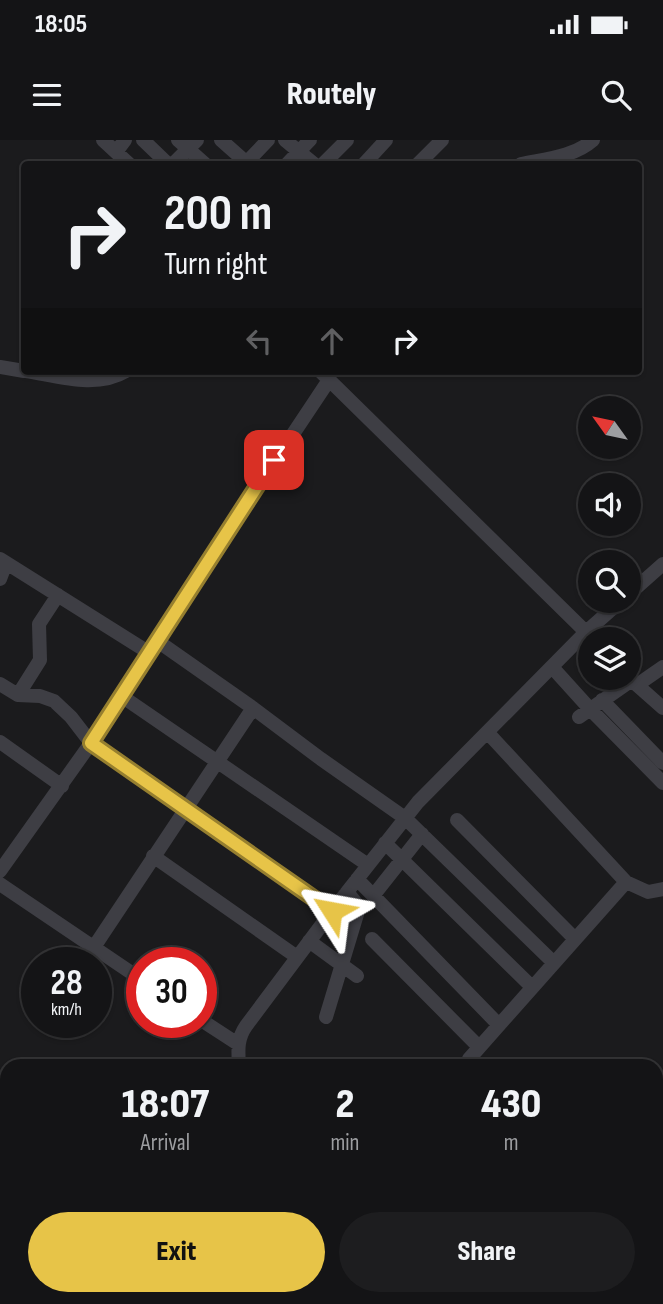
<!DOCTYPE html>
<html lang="en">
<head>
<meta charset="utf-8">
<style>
  body { margin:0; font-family:"Sofia Sans Condensed",sans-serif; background:#1d1d1f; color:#f1f3f6; height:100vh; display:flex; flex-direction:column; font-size:26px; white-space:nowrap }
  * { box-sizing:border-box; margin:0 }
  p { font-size:23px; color:#9d9ea1 }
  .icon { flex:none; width:38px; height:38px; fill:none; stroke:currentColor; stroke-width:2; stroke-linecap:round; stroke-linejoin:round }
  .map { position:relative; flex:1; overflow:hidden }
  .details { position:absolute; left:0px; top:919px; width:663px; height:247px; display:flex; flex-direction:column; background:#141416; border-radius:21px 21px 0 0; box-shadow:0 2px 5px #0004,0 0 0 2px #333335 }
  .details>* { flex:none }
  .guide { position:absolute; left:21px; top:21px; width:621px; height:214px; border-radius:7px; box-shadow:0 2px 5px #0004,0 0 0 2px #333335; background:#141416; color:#f1f3f6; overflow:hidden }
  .needle { width:46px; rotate:303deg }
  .tools { position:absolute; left:578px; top:256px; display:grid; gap:14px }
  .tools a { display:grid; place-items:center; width:63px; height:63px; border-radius:50%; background:#141416; box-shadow:0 2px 5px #0004,0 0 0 2px #333335; font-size:35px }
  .speed { position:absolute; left:21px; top:807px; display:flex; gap:14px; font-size:35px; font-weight:700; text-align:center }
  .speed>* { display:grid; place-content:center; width:91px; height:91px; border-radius:50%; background:#141416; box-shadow:0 2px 5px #0004,0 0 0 2px #333335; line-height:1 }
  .speed small { font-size:18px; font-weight:400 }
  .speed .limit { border:10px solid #d22; background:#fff; color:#111 }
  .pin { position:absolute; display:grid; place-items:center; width:60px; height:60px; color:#fff; margin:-30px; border-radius:14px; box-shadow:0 4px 10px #0006 }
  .me { position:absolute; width:77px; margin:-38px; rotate:304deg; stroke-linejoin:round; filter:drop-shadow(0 0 5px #0008) }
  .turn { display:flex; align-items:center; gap:24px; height:147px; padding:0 28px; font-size:32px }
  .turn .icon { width:91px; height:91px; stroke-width:2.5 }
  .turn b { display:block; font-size:49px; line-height:60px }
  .lanes { display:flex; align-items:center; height:66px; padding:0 28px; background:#0003; justify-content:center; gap:35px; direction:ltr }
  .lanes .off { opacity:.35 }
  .eta { display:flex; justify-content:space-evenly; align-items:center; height:119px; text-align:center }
  .eta b { font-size:42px; font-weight:800; line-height:49px }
  .button { display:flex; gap:14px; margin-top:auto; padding:14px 28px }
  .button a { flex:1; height:80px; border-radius:42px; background:#e7c448; color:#111; font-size:28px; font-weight:800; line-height:80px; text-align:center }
  .button a+a { background:#1d1d1f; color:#f1f3f6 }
  .status { display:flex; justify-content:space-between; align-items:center; height:49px; padding:0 35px; background:#141416; direction:ltr }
  .status svg { height:19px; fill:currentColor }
  header { display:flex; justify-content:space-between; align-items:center; height:91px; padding:0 28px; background:#141416; font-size:32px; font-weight:800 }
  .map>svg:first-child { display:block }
</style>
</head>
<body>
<div class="status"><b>18:05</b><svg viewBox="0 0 49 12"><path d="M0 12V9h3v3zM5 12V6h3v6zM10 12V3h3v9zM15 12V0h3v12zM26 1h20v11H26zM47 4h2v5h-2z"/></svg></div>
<header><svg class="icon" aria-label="menu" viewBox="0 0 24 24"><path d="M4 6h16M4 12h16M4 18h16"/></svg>Routely<svg class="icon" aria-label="search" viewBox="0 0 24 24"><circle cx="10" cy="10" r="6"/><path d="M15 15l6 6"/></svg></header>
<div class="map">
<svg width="663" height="1164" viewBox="0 0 663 1164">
  <rect width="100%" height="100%" fill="#1b1b1d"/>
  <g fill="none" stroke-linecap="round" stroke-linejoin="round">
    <!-- minor -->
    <path stroke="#3e3e44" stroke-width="14" d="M103,0L129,24
      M143,0L168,24
      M178,0L205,24
      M221,0L248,24
      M285,0L314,24
      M116,12L125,0
      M246,23L268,0
      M173,24L197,0
      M287,24L310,0
      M323,24L347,0
      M364,24L386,0
      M418,24L442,0
      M521,24C545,19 574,17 593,0
      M0,227L24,231
      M26,231C58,236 96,249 126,231
      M320,231L591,497
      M0,419L148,512
      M0,439L6,423
      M628,455L663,424
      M156,500L253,568L321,619L405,678L554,823
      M552,527L590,569L663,643
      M628,536L637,545L663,527
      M0,544L18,555L40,556L54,561L71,577L91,603L332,771
      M637,545L663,568
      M18,555L40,520L39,484L58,455
      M120,555L368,725
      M602,560L663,623
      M579,577L632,540
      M0,602L62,646
      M457,680L575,799
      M385,703L532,847
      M153,716L297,817
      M0,731L91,603L156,500L329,240
      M357,739L498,884
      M626,742L648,752L663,749
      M0,744L142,840
      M373,756L422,694
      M372,799L479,907
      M309,801L357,836
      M94,807L253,568
      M326,877L358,771L356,763L347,752
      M201,880L238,904
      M239,926C238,910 237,899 246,886L332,771L418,662L586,492L622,460
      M466,926L469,919L626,742L488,593
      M656,1044L663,1046
      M656,1080H663
      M0,1127L7,1122
      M454,1158V1164
      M493,1164L506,1158"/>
  </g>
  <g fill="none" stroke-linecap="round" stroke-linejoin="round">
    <defs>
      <path id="route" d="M274,320L91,603L332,771"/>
    </defs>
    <!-- route casing -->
    <use href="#route" stroke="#967f2f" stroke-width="18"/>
    <!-- route -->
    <use href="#route" stroke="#e7c448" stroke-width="12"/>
  </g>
</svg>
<div class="tools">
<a><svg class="needle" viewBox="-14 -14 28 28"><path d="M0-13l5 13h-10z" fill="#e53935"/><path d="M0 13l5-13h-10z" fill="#9d9ea1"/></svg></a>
<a><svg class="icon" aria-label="sound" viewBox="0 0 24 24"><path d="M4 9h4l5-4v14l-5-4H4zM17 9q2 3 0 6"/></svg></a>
<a><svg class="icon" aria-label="search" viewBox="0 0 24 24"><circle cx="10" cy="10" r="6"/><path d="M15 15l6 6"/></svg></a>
<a><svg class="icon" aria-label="layers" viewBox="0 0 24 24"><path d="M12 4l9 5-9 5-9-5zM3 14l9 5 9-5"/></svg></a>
</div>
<div class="speed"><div>28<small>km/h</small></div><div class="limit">30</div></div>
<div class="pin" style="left:274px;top:320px;background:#d93025"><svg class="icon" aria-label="arrive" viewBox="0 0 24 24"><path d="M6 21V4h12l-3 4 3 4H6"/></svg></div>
<svg class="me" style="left:332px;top:771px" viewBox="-20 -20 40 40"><path d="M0-17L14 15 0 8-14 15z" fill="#e7c448" stroke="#fff" stroke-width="4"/></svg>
<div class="guide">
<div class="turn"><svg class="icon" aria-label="right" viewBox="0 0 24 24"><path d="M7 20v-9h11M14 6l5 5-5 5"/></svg><div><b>200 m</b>Turn right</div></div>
<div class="lanes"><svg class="icon off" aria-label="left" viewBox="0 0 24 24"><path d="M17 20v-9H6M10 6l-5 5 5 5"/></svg><svg class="icon off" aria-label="ahead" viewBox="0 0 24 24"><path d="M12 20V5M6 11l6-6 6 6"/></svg><svg class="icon" aria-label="right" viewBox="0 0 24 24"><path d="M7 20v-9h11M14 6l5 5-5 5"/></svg></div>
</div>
<section class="details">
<div class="eta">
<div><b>18:07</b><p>Arrival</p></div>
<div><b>2</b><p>min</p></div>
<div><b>430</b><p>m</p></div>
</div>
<div class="button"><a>Exit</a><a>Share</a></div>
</section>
</div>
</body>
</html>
